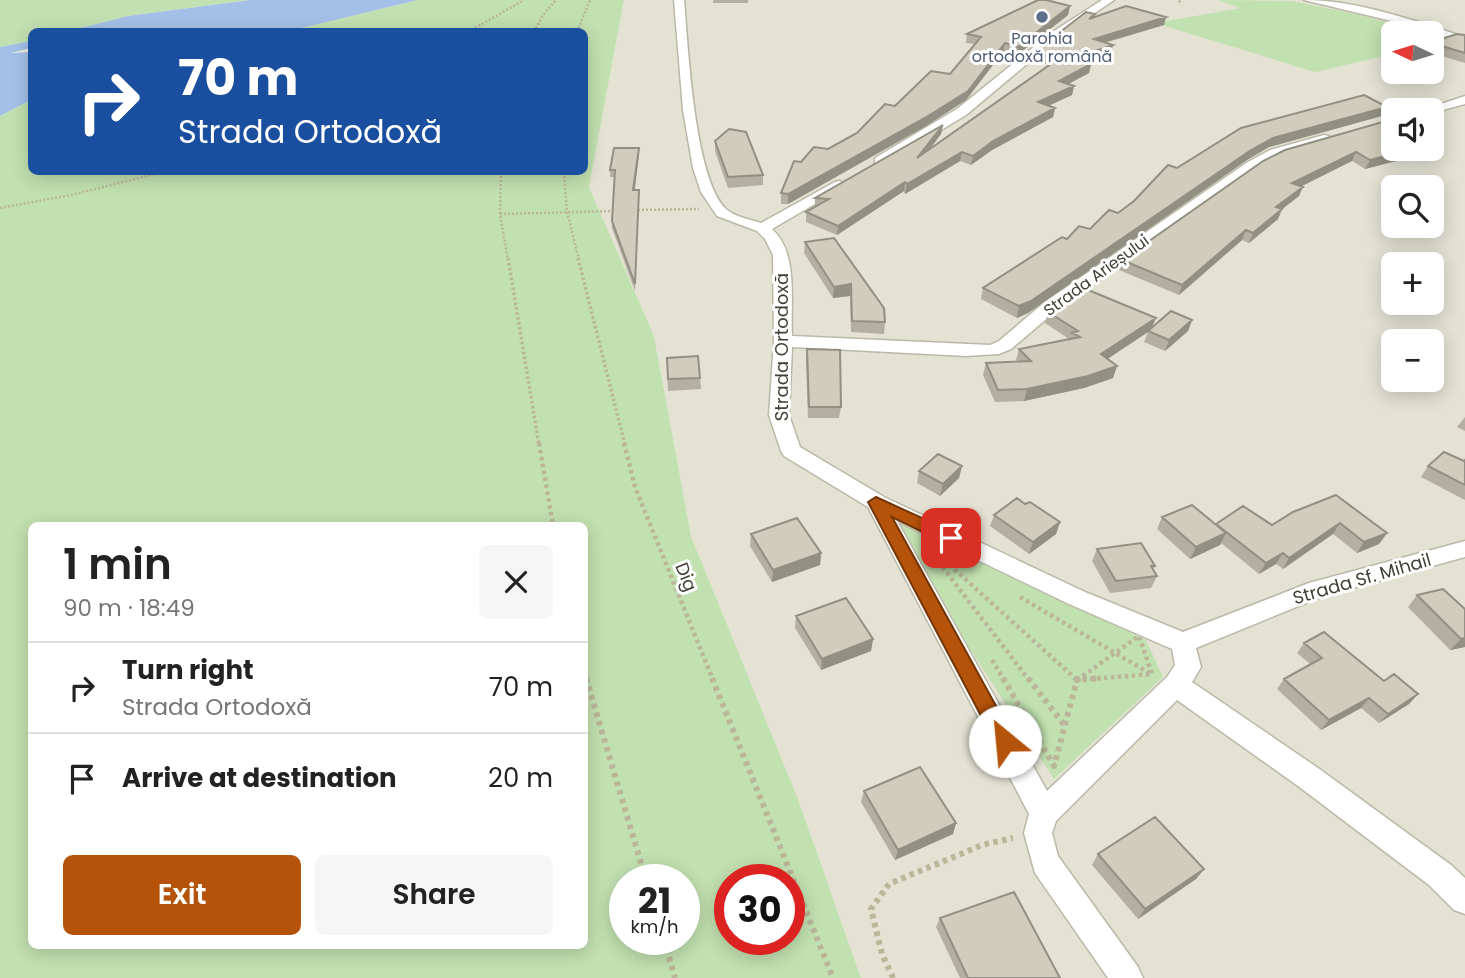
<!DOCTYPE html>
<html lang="en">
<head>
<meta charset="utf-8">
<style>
  body { margin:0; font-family:Poppins,sans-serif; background:#f6f6f6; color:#222; height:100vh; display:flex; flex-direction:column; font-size:26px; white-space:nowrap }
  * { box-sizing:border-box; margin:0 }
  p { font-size:23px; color:#767676 }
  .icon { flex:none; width:38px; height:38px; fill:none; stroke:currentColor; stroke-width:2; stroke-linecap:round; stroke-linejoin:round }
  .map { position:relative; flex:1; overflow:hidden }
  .panel { position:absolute; left:28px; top:522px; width:560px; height:427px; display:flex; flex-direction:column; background:#fff; border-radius:10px; box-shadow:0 4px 18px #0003 }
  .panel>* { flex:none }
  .banner { position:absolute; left:28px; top:28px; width:560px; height:147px; border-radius:10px; box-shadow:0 4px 18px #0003; background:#1a4fa0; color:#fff; overflow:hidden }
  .needle { width:46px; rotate:274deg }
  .fabs { position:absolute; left:1381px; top:21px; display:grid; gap:14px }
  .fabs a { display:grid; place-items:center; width:63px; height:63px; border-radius:10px; background:#fff; box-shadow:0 4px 18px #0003; font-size:35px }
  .speed { position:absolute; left:609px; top:864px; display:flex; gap:14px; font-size:35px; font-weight:700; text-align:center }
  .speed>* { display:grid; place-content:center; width:91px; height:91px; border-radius:50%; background:#fff; box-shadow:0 4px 18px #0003; line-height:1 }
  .speed small { font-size:18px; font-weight:400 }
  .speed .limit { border:10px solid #d22; background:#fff; color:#111 }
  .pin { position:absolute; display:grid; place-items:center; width:60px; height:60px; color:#fff; margin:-30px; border-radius:14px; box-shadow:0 4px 10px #0006 }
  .me { position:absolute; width:77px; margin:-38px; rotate:332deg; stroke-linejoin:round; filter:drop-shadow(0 0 5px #0008) }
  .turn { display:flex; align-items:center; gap:24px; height:147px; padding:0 35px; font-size:32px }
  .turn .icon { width:91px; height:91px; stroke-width:2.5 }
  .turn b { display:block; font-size:49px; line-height:60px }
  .round { display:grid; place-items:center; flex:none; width:74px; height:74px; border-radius:10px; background:#f6f6f6 }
  .headline { display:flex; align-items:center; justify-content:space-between; height:119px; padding:0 35px }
  h1 { font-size:42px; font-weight:600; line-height:52px }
  .action { display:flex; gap:14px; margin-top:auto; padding:14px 35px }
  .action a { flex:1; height:80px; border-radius:10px; background:#b45309; color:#fff; font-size:28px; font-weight:600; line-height:80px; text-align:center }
  .action a+a { background:#f6f6f6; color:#222 }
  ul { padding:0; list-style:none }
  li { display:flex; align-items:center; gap:21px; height:91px; padding:0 35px; border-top:2px solid #e0e0e0 }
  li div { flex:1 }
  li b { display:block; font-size:26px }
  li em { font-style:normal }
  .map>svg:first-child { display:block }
</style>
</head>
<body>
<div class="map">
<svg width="1465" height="978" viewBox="0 0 1465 978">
  <rect width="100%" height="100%" fill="#f0efe4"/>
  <!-- residential -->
  <path fill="#e4e2d3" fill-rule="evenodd" d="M624,0H1465V978H861L798,799L691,536L654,336L589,187ZM1393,33H1432V72H1393ZM1393,110H1432V149H1393ZM1393,187H1432V226H1393ZM1393,264H1432V303H1393ZM1393,341H1432V380H1393Z"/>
  <!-- green -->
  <path fill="#c2e1b0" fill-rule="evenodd" d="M0,0H250L128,16L69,31L32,32L31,41L0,47Z
    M418,0H624L589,187L654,336L691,536L798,799L861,978H0V116L31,100L32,172H584V32L289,31ZM32,525H584V945H32ZM625,880H684V940H625ZM730,880H789V940H730Z
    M1218,0L1292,1L1360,15L1425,33H1393V54L1315,72L1155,23L1241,8Z
    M897,519L1146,640L1163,677L1054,779L970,649Z"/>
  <!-- water -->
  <path fill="#a5c0e8" d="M250,0H418L289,31H69L128,16Z
    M31,41V48L11,53L31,52V100L0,116V47Z"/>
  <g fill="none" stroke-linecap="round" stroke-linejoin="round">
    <defs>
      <path id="minor" d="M674,0H684C688,45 694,179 726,209C735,217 749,219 761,223L835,182L840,181L847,185L772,229C799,253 790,303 792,336L990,345L999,341L1045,302L1248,162L1270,150L1324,135L1329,136V142L1280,156L1258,168L1057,310L1011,349L999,354L966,356L792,347L789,415L800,447L884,497L1085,592L1183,632L1309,583L1465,541V557L1323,596L1196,648L1201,667L1192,682L1318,768L1451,865L1465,878V914L1454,910L1429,885L1298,786L1177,700L1056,821L1052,833L1058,856L1138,967L1143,978H1108L1035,873L1024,833L1029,814L868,507L784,456L781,451L769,415L774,341L773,255L765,239L757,231L717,216L701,192L693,168L683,110ZM897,521L1069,604L1172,649L1175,665L1167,677L1047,791Z
        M1102,0H1114L1058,38L966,115L885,164H875V158L957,109L1051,33Z
        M1304,0C1358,0 1414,21 1465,37V43L1396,22Z
        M1465,96V104L1432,113V110H1423Z"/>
    </defs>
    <!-- minor casing -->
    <use href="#minor" stroke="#bbb8a8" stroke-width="3"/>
    <!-- path-far3 -->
    <path stroke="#bbb69a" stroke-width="2.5" stroke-dasharray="2 2" stroke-linecap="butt" d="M1179,2L1181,0
      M468,32L524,0
      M534,32L543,15L556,0
      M577,32L590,0
      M501,172L500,214L508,260
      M564,172L567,212L579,260
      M0,208L71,195L162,172
      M634,210L699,209
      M500,214L615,211"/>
    <!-- path-far2 -->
    <path stroke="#bbb69a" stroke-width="3.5" stroke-dasharray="2.5 2.5" stroke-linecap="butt" d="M508,258L539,445
      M578,258L625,445"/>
    <!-- path-far1 -->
    <path stroke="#bbb69a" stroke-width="4.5" stroke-dasharray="3.5 3.5" stroke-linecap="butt" d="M539,443L553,525
      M624,443L635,487L713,680
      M934,556L1029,680
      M944,560L1077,680
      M1020,597L1151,674
      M992,660L1004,680
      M584,671L587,680
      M1077,680L1139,636L1152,674L1079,680"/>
    <!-- path -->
    <path stroke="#bbb69a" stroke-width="6" stroke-dasharray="4.5 4.5" stroke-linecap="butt" d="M586,678L646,880
      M712,678L833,978
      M1003,678L1054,766L1077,680L1075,678
      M1028,678L1065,726
      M1080,678L1077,680L1101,678
      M664,940L675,978
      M893,978L882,954L871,909L889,884L982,845L1013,838"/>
    <!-- minor -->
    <use href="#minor" fill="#fff" fill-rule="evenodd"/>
  </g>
  <!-- wall -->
  <path fill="#b4afa1" d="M713,0H748V3H713Z
    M1070,6L1068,15L1016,56L1003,52L966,100L926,126L788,204H781V193L801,162L828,149L857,133L895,106L950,74L975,44L966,43L967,34Z
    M1095,14L1094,18L1166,17L1164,25L1105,43L1111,53L1083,62L1091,64L1089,73L1068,84L1074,86L1072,95L1048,106L1055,108L1053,117L992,150L971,165L960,161L905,194L904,191L837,235L806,222V212L815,207V198L943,125L941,134L930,149L1049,65L1032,60L1034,52Z
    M1465,35V63L1432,53V42Z
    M1382,116L1269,147L1247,160L1028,313L1017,318L981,299L983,288L1067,239L1090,229L1118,213L1177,168Z
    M715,141L763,175V185L728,188L715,151Z
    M1393,149H1422L1419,155L1365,169L1352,161L1301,186L1299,196L1282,209L1278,219L1249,243L1242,240L1179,295L1119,270L1122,260L1263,161Z
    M639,154L634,190H639V197L635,291L612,228V221L615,177H610V170Z
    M805,242L885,322L884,334L851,332L850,296L833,298L804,253Z
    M1048,312L1152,327L1192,320L1188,331L1165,351L1144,342L1148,332L1107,359L1117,366L1113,378L1084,388L1024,401L995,402L983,375L986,363L1018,362L1016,360L1019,349L1069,339L1045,323Z
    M807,349L841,407L839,418H808L806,360Z
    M667,358L700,378L701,389L668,391Z
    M1465,417V431L1457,427Z
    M1465,460V500L1421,477L1428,466Z
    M962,466L959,478L940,496L917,483L919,471Z
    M1025,504L1060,522L1056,534L1029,554L990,526L994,515Z
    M1293,512L1387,533L1379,544L1357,553L1333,534L1283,569L1276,564L1259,574L1221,543L1220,545L1190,559L1157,529L1162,517L1215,524L1272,525Z
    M751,534L821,553L820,565L772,582L750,546Z
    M1097,549L1155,566L1153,570L1157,576L1151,588L1110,593L1092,561Z
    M1417,595L1465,609V647L1450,650L1408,607Z
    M796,616L873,639L871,651L821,670L795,628Z
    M1304,643L1384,681L1418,694L1409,704L1379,723L1361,708L1321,730L1277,689L1284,679L1310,664L1297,653Z
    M864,791L956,823L953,834L895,860L861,802Z
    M1098,854L1204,869L1196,879L1138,919L1092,865Z
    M940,918L1060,978H960L936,927Z"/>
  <!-- shaded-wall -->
  <path fill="#928f83" d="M1070,6L1068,15L1016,56L1018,47Z
    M1166,17L1164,25L1092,46L1094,39Z
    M1005,43L1003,52L966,100L926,126L788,204V194Z
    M1113,45L1111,53L1069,67L1071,59Z
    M1091,64L1089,73L1057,90L1059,81Z
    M1074,86L1072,95L1037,111L1038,102Z
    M1387,107L1382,116L1269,147L1247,160L1028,313L1017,318L1019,306L1251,150L1273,138Z
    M1055,108L1053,117L992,150L971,165L973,156L993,141Z
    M943,125L941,134L916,167L917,158Z
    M639,148V154L634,197L633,190Z
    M1413,149H1422L1419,155L1365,169L1370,160Z
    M962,152L960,161L905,194L907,184Z
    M1356,152L1352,161L1288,193L1292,183Z
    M905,182L904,191L837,235L838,226Z
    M1303,187L1299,196L1272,217L1276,207Z
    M1282,209L1278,219L1249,243L1253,233Z
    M1246,230L1242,240L1179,295L1182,285Z
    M851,284L850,296L833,298L834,287Z
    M1156,318L1151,330L1097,366L1101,354Z
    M1192,320L1188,331L1165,351L1169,340Z
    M1117,366L1113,378L1084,388L1024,401L1027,389Z
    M962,466L959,478L940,496L943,484Z
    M1060,522L1056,534L1029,554L1033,542Z
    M1340,523L1333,534L1283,569L1289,558Z
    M1226,533L1220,545L1190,559L1196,547Z
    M1387,533L1379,544L1357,553L1364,542Z
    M821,553L820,565L772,582L773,570Z
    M1283,553L1276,564L1259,574L1266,563Z
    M1465,638V647L1450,650L1461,639Z
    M873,639L871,651L821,670L822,659Z
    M1418,694L1409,704L1379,723L1388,714Z
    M1369,698L1361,708L1321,730L1329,720Z
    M956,823L953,834L895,860L898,850Z
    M1204,869L1196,879L1138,919L1145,909Z"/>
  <!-- building -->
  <path fill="#d1ccbb" stroke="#928f83" stroke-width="2" d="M1038,0H1046L1070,6L1018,47L1005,43L968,91L928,116L788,194L781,193L794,161L801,162L814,147L828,149L857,133L885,104L895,106L931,71L950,74L981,37L967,34Z
    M1126,6L1166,17L1094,39L1113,45L1071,59L1091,64L1059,81L1074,86L1038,102L1055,108L993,141L973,156L962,152L907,184L905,182L838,226L806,212L829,199L815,198L943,125L917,158L1058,59L1034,52L1086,12L1095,14L1089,19Z
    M1457,34L1465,35V53L1432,43V42Z
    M1364,95L1387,107L1273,138L1251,150L1031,301L1019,306L983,288L1062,237L1067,239L1079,226L1090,229L1109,210L1118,213L1134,201L1168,165L1177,168L1241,128Z
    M1393,119V149H1413L1370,160L1356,152L1292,183L1303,187L1276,207L1282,209L1253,233L1246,230L1182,285L1122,260L1263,161L1285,150Z
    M729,129L746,132L763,175L728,177L715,141Z
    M614,148H639L633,190H639L635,284L612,221L615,170H610Z
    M834,238L884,308L885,322L852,321L851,284L834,287L805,242Z
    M1081,287L1156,318L1101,354L1117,366L1088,376L1027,389L998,390L986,363L1031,361L1019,349L1080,337L1072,333L1078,331L1048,312Z
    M1171,311L1192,320L1169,340L1148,331Z
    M807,349L840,350L841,407H809Z
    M698,356L700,378L668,379L667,358Z
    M1444,452L1464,461L1465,460V485L1428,466Z
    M938,454L962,466L943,484L919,471Z
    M1336,495L1387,533L1364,542L1340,523L1289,558L1283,553L1266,563L1216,524L1243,506L1272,525L1293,512Z
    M1017,498L1025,504L1030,502L1060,522L1033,542L994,515Z
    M1192,505L1226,533L1196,547L1162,517Z
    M797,518L821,553L773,570L751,534Z
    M1141,543L1155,566H1151L1157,576L1116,581L1097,549Z
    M1443,589L1465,609V638L1461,639L1417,595Z
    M846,598L873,639L822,659L796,616Z
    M1324,632L1384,681L1394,674L1418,694L1388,714L1369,698L1329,720L1284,679L1322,658L1304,643Z
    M920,767L956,823L898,850L864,791Z
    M1155,817L1204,869L1145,909L1098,854Z
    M1014,892L1060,978H968L940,918Z"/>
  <!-- route -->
  <path fill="#b45309" stroke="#753606" stroke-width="2" d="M876,497L957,534L960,538L957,543H945L892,517L1012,735L1015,741L1012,748L1005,751L998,748L868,502Z"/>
  <!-- markers -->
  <circle fill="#5c6f8a" stroke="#fff" stroke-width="2.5" cx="1042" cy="17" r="7"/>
  <g text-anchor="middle" stroke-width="6" stroke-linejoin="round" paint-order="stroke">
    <!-- far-service labels -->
    <g font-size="16" fill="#4e5e75" stroke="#fff">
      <text x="1042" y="44">Parohia<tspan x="1042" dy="18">ortodoxă română</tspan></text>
    </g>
    <!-- far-street labels -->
    <g font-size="16" fill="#423f35" stroke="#fff">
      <text transform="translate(1096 275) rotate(-36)" y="6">Strada Arieșului</text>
    </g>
    <!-- street labels -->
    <g font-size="18" fill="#423f35" stroke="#fff">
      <text transform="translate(782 347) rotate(-90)" y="6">Strada Ortodoxă</text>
      <text transform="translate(686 577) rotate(68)" y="6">Dig</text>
      <text transform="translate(1362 579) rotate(-16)" y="6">Strada Sf. Mihail</text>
    </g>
  </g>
</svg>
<div class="fabs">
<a><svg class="needle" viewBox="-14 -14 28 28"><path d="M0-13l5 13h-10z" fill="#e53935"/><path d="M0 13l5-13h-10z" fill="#767676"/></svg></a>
<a><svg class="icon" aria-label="sound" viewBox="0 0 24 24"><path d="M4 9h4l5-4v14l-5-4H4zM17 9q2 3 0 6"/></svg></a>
<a><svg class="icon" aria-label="search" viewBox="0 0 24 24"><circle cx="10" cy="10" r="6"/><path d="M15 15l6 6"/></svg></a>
<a>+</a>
<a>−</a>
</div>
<div class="speed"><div>21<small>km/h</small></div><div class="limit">30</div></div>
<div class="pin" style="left:951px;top:538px;background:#d93025"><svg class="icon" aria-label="arrive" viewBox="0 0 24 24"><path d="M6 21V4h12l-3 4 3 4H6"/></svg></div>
<svg class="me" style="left:1005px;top:741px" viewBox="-20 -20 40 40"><circle r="19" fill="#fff"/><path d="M0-13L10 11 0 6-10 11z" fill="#b45309"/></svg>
<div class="banner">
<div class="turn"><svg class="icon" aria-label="right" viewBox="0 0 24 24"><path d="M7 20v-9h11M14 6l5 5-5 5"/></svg><div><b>70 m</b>Strada Ortodoxă</div></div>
</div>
<section class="panel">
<div class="headline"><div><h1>1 min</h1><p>90 m · 18:49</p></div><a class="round"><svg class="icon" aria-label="close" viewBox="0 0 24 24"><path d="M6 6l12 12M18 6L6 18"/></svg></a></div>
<ul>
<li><svg class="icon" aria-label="right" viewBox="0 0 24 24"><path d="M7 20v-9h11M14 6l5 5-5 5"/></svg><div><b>Turn right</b><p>Strada Ortodoxă</p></div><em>70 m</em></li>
<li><svg class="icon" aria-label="arrive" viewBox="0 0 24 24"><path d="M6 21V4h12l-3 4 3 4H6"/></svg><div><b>Arrive at destination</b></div><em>20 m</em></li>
</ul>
<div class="action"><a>Exit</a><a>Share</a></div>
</section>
</div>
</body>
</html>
